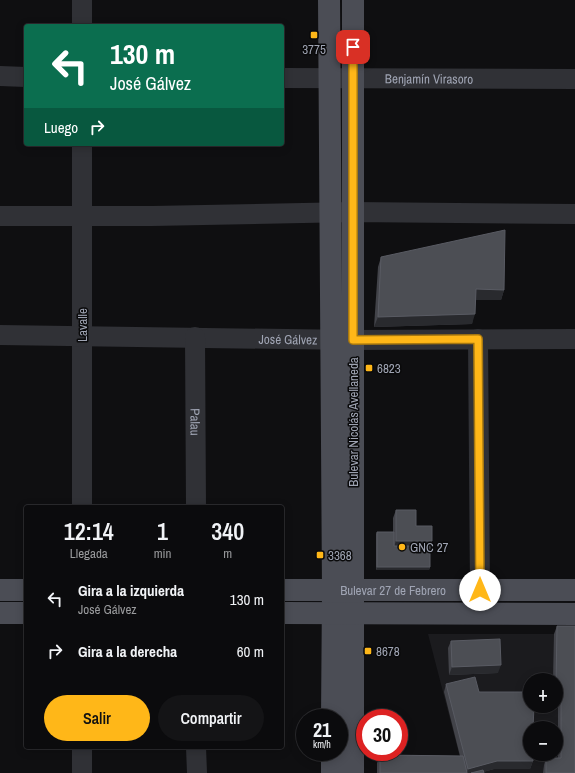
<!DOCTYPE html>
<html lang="es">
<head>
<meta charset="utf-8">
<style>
  body { margin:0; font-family:"Archivo Narrow",sans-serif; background:#141416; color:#f1f3f6; height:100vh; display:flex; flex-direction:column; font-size:15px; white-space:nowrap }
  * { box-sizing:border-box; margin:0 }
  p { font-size:13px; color:#9a9b9d }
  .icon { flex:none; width:22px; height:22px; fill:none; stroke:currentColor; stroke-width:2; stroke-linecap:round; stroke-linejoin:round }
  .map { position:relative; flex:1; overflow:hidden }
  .sheet { position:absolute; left:24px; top:505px; width:260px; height:244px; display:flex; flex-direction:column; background:#0b0b0d; border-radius:4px; box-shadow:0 2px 10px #0003,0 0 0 1px #2b2b2e }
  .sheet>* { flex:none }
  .top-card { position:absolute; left:24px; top:24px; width:260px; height:122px; border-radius:4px; box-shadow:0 2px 10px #0003,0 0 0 1px #2b2b2e; background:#0b6e4f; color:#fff; overflow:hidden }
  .buttons { position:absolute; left:523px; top:673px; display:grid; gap:8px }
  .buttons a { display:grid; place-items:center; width:40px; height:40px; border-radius:50%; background:#0b0b0d; box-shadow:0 2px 10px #0003,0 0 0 1px #2b2b2e; font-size:20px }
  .speed { position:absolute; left:296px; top:709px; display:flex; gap:8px; font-size:20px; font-weight:700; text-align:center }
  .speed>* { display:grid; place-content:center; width:52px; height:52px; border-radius:50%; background:#0b0b0d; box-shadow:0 2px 10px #0003,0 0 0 1px #2b2b2e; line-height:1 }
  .speed small { font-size:10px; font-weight:400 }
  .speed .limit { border:6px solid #d22; background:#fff; color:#111 }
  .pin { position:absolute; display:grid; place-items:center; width:34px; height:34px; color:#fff; margin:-17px; border-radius:8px; box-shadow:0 2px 6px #0006 }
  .me { position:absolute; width:44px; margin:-22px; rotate:0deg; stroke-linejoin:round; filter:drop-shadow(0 0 3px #0008) }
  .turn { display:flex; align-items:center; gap:14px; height:84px; padding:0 20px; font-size:18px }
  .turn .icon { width:52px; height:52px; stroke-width:2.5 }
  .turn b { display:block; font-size:28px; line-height:34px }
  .then { display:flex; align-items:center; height:38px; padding:0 20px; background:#0003; gap:8px; font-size:15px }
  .eta { display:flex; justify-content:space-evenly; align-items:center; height:68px; text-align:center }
  .eta b { font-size:24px; font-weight:600; line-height:28px }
  .action { display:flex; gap:8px; margin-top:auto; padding:8px 20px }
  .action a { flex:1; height:46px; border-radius:24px; background:#ffb718; color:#111; font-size:16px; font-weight:600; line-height:46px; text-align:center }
  .action a+a { background:#141416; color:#f1f3f6 }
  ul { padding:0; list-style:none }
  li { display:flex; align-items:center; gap:12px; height:52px; padding:0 20px }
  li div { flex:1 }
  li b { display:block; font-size:15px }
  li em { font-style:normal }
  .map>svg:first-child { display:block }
</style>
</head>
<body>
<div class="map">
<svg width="575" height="773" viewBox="0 0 575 773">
  <rect width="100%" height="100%" fill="#0f0f11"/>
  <!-- built -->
  <path fill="#1b1b1e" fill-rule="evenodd" d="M428,634H572L575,773H464ZM530,680H556V706H530ZM530,728H556V754H530Z"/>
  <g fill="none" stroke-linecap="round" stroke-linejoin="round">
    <!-- minor -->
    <g stroke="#303136" stroke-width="20">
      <path d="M82,0V26"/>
      <path d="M0,76L26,77"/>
      <path id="s1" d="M282,78L575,79"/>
      <path d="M82,144V507"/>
      <path d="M0,216H152L352,212L575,214"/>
      <path id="s2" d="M0,335L353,340L575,339"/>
      <path id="s3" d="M195,337L196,507"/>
      <path d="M478,339L480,590"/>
      <path d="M196,747L197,773"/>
      <path d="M82,773V747"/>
    </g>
    <!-- major -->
    <g stroke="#4b4d55" stroke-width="22">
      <path d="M329,0L333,590L332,718"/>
      <path d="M353,0V773"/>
      <path d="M0,590H26"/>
      <path id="s4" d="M282,590H575"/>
      <path d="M0,613H26"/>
      <path d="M282,613L575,614"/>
      <path d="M332,752V773"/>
    </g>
  </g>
  <!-- wall -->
  <path fill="#424349" d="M381,257L504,290L501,300H476L472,324L374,327L378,267Z
    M396,510L416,526L430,546V567L429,570H376V534L377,532H393V518Z
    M557,626L575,773H543L544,765L546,758H558V693H556V680H553L554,634Z
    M451,641L498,673L449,675L448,648Z
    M446,684L479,692L533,761L530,769H494L483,772L484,773H377V763L380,755L460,756L444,692Z"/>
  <!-- shaded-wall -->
  <path fill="#292a2e" d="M476,289L504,290L501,300H472Z
    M475,314L472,324L374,327L378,317Z
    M396,541H432L429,549H393Z
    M377,567H430L429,570H376Z
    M501,665L498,673L449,675L452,667Z
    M556,685H561L558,693H556Z
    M497,761H533L530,769H494L480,773H467L468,769Z"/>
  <!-- building -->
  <path fill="#4c4e54" stroke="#595b63" d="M505,230L504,290L476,289L475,314L378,317L381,257Z
    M396,510H416V526H432V541H396Z
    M377,532H394V546H430V567H377Z
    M557,626H575V773H546V758H561V685H556Z
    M500,639L501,665L452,667L451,641Z
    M475,677L479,692H530V706H534L533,728H530V754H533V761H497L468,769L446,684Z
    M380,755L463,756L467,773H380Z
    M483,770L484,773H471Z"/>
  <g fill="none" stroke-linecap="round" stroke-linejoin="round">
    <defs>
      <path id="route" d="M353,47V340L478,339L480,590"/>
    </defs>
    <!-- route casing -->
    <use href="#route" stroke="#a67710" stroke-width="10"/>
    <!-- route -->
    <use href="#route" stroke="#ffb718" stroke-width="7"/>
  </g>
  <!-- markers -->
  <g fill="#ffb718" stroke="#0a0a0b" stroke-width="1.5">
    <rect x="310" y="31" width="8" height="8" rx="2"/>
    <rect x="365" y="364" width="8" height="8" rx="2"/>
    <circle cx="402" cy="547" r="4"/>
    <rect x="316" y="551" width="8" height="8" rx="2"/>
    <rect x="364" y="647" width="8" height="8" rx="2"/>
  </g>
  <g text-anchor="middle" stroke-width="3" stroke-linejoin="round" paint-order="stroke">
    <!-- poi labels -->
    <g font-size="13" fill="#9fa4b3" stroke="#0a0a0b" text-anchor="start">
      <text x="314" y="54" text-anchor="middle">3775</text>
      <text x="377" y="373">6823</text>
      <text x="410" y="552">GNC 27</text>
      <text x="328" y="560">3368</text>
      <text x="376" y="656">8678</text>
    </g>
    <!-- street labels -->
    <g font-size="13" fill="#9fa4b3" stroke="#0a0a0b">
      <text dy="5" stroke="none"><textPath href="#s1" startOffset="147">Benjamín Virasoro</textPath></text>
      <text transform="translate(82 325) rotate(-90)" y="5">Lavalle</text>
      <text dy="5" stroke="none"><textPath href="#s2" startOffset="288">José Gálvez</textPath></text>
      <text dy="5" stroke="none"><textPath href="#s3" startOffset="85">Palau</textPath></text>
      <text transform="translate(353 422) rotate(-90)" y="5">Bulevar Nicolás Avellaneda</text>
      <text dy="5" stroke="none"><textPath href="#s4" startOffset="111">Bulevar 27 de Febrero</textPath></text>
    </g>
  </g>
</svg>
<div class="buttons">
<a>+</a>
<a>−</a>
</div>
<div class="speed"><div>21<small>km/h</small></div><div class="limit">30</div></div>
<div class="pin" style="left:353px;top:47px;background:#d93025"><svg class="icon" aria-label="arrive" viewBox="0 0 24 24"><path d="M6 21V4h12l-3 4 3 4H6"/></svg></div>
<svg class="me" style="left:480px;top:590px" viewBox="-20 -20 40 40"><circle r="19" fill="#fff"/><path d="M0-13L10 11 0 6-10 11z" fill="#ffb718"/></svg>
<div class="top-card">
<div class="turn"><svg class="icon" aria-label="left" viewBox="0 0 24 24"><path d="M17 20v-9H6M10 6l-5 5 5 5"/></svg><div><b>130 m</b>José Gálvez</div></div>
<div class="then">Luego<svg class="icon" aria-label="right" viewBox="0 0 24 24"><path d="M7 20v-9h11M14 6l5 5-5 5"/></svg></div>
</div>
<section class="sheet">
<div class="eta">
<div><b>12:14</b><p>Llegada</p></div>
<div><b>1</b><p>min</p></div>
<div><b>340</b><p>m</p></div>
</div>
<ul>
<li><svg class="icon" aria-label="left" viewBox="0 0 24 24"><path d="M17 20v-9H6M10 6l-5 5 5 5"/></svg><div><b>Gira a la izquierda</b><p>José Gálvez</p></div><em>130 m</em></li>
<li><svg class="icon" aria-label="right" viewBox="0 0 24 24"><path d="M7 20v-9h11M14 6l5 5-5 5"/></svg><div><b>Gira a la derecha</b></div><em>60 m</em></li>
</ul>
<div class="action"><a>Salir</a><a>Compartir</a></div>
</section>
</div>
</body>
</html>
